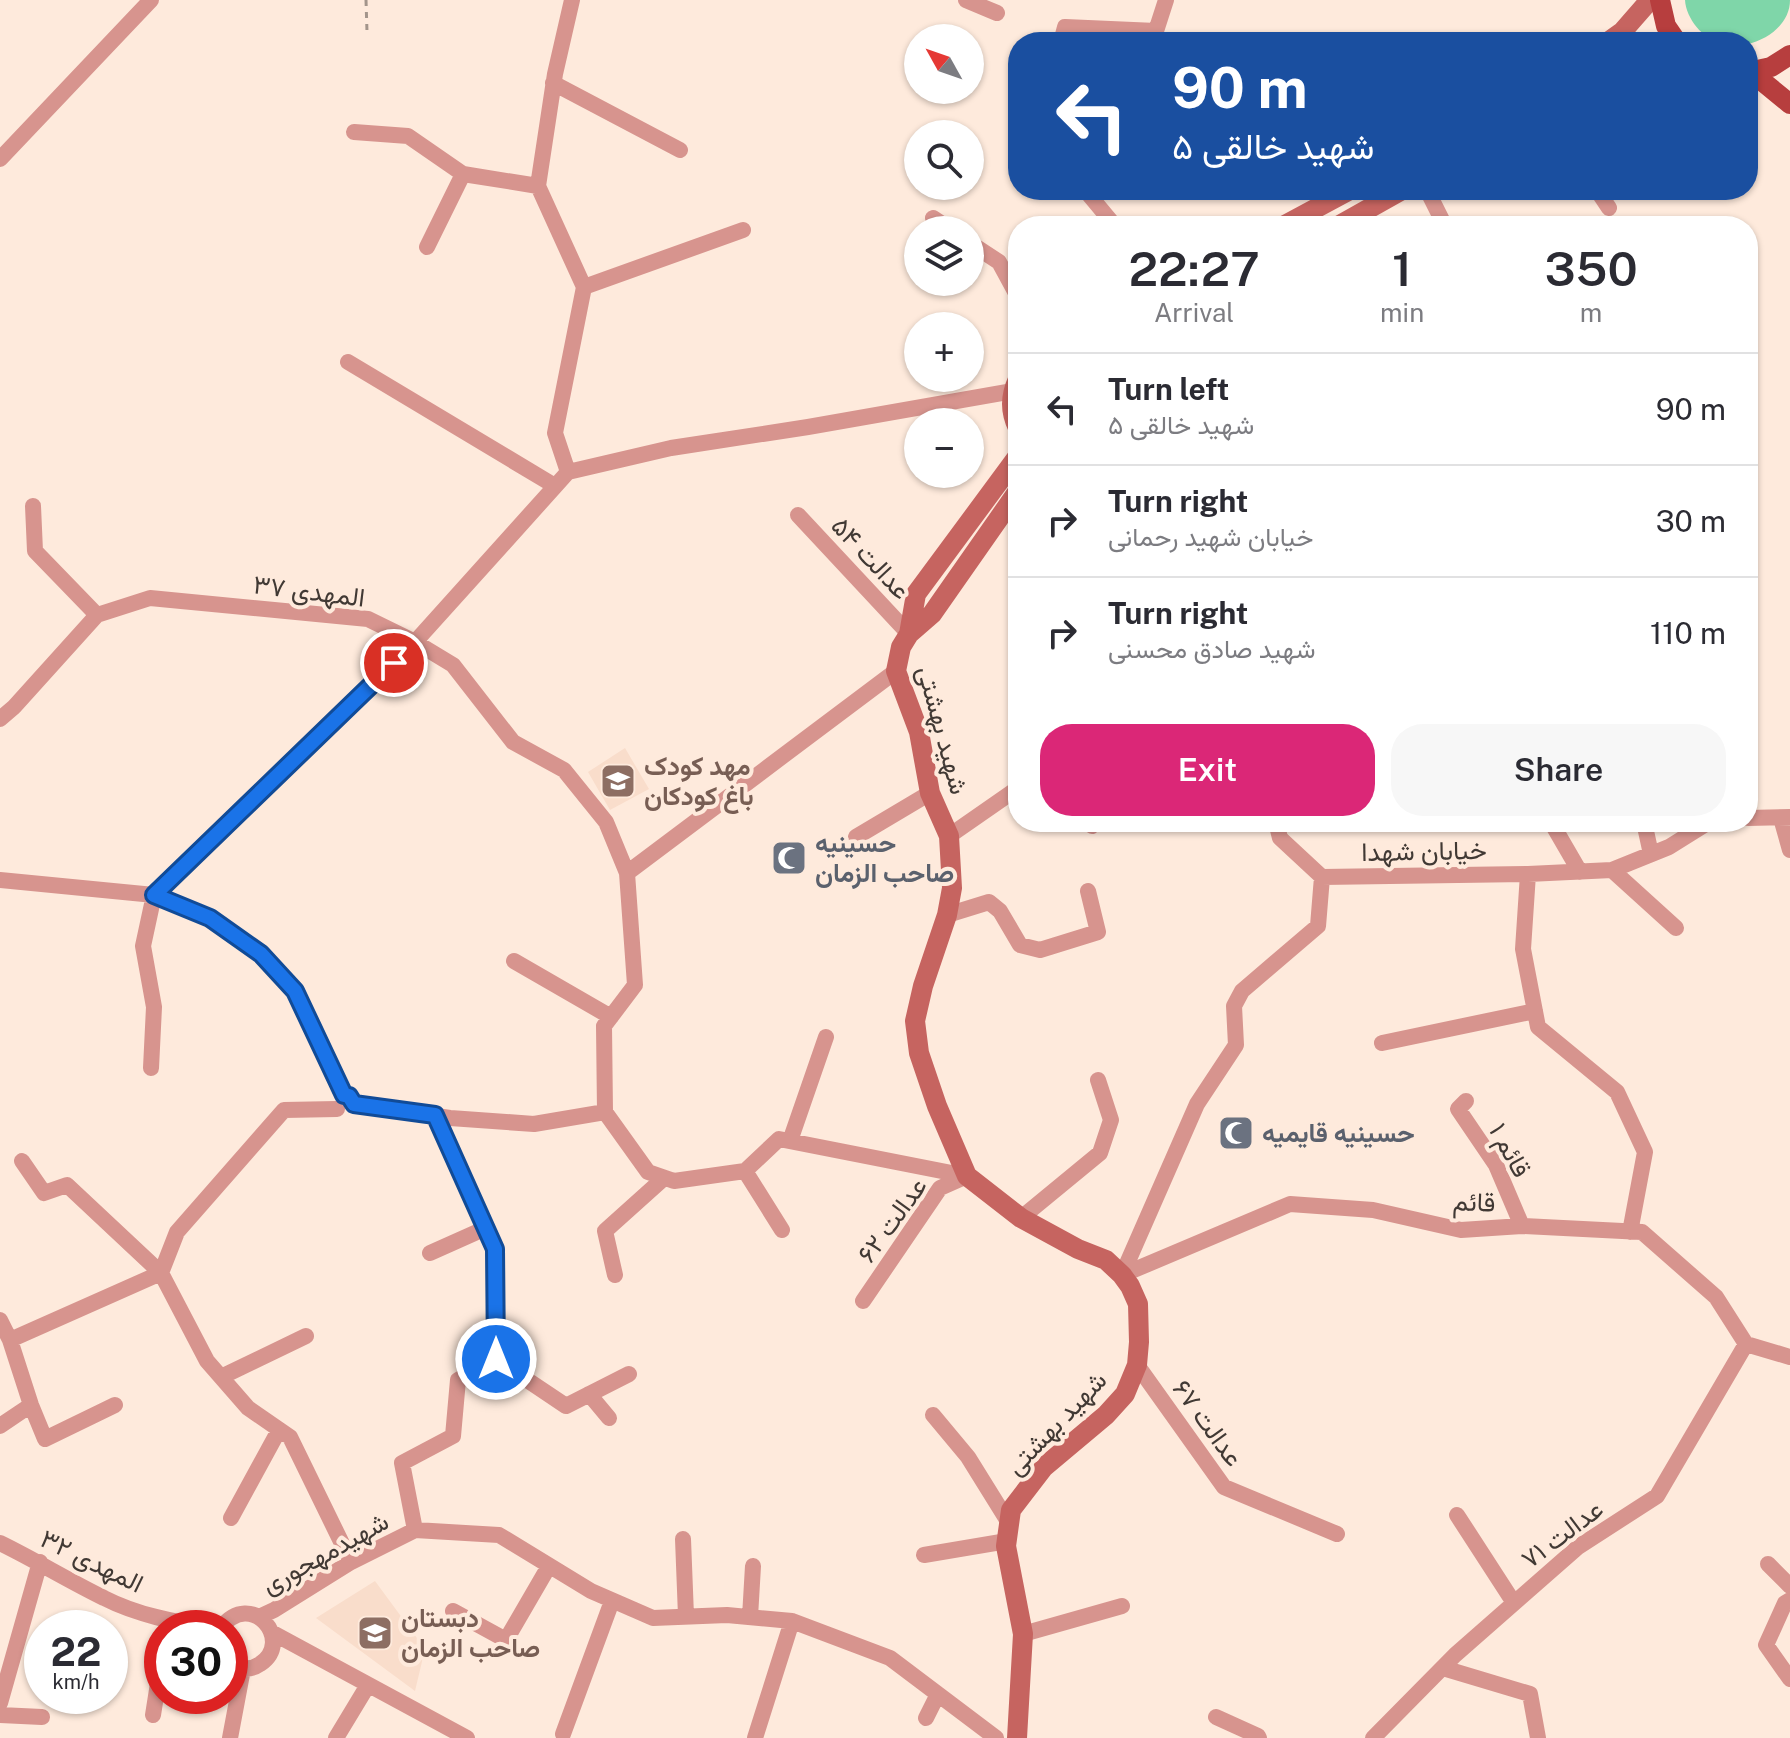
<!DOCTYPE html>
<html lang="en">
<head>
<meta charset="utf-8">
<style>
  body { margin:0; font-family:"Public Sans",Vazirmatn,sans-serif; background:#f7f7f7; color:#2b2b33; height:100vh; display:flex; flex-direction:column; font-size:30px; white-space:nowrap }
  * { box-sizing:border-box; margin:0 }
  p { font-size:26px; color:#7c7c81 }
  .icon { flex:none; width:44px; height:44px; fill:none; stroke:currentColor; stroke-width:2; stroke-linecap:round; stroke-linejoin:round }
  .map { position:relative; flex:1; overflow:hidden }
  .side { position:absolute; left:1008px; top:216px; width:750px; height:616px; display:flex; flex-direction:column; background:#fff; border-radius:32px; box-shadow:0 2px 6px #0004 }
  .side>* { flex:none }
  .guide { position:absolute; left:1008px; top:32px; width:750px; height:168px; border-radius:32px; box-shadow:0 2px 6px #0004; background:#1a4fa0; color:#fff; overflow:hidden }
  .needle { width:52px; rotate:310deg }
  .tools { position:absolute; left:904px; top:24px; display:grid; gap:16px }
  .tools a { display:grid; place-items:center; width:80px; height:80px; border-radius:50%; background:#fff; box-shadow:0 2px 6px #0004; font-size:40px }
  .speed { position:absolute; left:24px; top:1610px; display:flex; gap:16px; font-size:40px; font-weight:700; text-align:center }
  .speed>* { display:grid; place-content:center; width:104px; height:104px; border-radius:50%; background:#fff; box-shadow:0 2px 6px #0004; line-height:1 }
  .speed small { font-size:20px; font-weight:400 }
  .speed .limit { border:12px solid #d22; background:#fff; color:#111 }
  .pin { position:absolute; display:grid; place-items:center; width:68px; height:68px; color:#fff; margin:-34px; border:4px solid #fff; border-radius:50%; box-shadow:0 2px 8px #0007 }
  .me { position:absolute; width:88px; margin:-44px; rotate:0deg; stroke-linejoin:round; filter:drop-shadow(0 0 6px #0008) }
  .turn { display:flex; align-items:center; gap:28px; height:168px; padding:0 32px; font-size:36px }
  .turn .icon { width:104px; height:104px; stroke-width:2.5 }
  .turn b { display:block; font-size:56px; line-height:68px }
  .eta { display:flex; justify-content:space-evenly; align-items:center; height:136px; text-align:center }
  .eta b { font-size:48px; font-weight:600; line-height:56px }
  .action { display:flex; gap:16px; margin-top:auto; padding:16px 32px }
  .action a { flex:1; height:92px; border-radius:32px; background:#db2777; color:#fff; font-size:32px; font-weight:600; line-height:92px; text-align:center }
  .action a+a { background:#f7f7f7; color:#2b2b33 }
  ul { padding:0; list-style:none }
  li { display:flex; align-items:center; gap:24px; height:112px; padding:0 32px; border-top:2px solid #e1e1e2 }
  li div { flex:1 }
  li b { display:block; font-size:30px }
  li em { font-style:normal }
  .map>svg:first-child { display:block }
</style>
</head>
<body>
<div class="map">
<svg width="1790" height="1738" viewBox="0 0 1790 1738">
  <rect width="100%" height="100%" fill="#feeadc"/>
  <!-- built -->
  <path fill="#f9ddcb" d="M625,748L649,789L610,810L588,772Z
    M375,1581L425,1649L415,1691L316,1618Z"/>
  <!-- green -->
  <path fill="#7fd6a9" d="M1685,0H1790C1790,23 1769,39 1748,44V42C1739,42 1730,43 1721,42C1703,40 1686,18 1685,0Z"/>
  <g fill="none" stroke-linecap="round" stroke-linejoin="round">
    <!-- path -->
    <path stroke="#a3958b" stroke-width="3" stroke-dasharray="6 6" stroke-linecap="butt" d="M366,0L367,32"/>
    <!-- minor -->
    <path stroke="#d7948e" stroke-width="16" d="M966,0L997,13
      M1156,31L1166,0
      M1061,42L1065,27L1156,31
      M553,83L680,150
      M354,132L408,136L463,174L538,186
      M0,159L151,0
      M1085,190L1115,226
      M1427,190L1445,226
      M1597,190L1609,208
      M933,218L951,230
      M970,243L999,262L1018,297
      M427,247L463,174
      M584,287L743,230
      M348,362L555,486
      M568,472L555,433L584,287L538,186L555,74L572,0
      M33,506L35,551L97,615
      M798,515L909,634
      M0,719L14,707L97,615L150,598L368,619L415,642L453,665L513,742L564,770L606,822L627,873L635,985L604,1026L605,1112L648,1172L674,1181L745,1171L779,1139L967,1176
      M1748,818L1790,817
      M1781,818L1790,850
      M1090,822L1092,826
      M1276,822L1280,838L1322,877
      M1551,822L1580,872
      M1644,822L1651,854
      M949,836L1018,788
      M856,837L930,793
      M1612,870L1676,928
      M627,873L896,671
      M1528,874L1523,949L1538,1027L1617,1092L1645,1152L1630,1232
      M1322,877L1528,874L1612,870L1669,847L1709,822
      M0,880L154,895L210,918L261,954L295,991L344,1095
      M947,915L989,902L1000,911L1020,945L1040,950L1098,932L1088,891
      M514,961L611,1017
      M1382,1043L1535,1011
      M151,1068L154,1007L143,946L154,895L415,642L568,472L671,448L808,427L1013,391
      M1466,1101L1458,1109L1496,1165L1522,1226
      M354,1104L450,1118L534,1124L605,1112
      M337,1109L284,1110L177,1232L161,1273L207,1361L248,1408L290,1437L351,1562
      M790,1141L826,1037
      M745,1171L782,1230
      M1021,1218L1100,1153L1111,1120L1098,1080
      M430,1253L486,1228
      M615,1275L605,1231L664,1178
      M1122,1275L1290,1204L1373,1210L1461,1230L1522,1226L1642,1232L1716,1297L1746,1344L1790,1357
      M1122,1275L1197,1104L1236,1045L1234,1006L1242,991L1318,926L1322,877
      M863,1301L940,1188L967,1176
      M0,1320L10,1340L31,1405L45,1439L115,1405
      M10,1340L161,1273L67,1185L44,1193L22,1161
      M496,1359L566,1406L629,1374
      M1137,1365L1224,1487L1337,1534
      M221,1377L306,1336
      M589,1394L609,1418
      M933,1415L968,1457L1009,1523
      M0,1426L31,1405
      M1457,1515L1514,1603
      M231,1518L279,1430
      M415,1530L402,1463L453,1436L458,1380L496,1359L495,1249L435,1115
      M683,1539L686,1616
      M0,1543C35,1560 69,1581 104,1598C137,1615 175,1622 211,1628
      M924,1555L1007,1541
      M1768,1564L1790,1586
      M1790,1600L1785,1603L1766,1645L1790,1679
      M453,1611L506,1640L549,1566
      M259,1617L274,1610L351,1562L415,1530L499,1535L591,1591L653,1618L727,1615L792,1621L890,1658L996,1738
      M750,1617L753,1566
      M221,1628C251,1588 295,1641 260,1664C250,1671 240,1669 230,1664
      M271,1632L467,1738
      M1023,1634L1122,1606
      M1443,1668L1530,1694L1538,1738
      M0,1703L40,1562
      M0,1715L42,1717
      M153,1715L162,1658
      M1216,1717L1258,1736L1259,1738
      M926,1718L938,1694
      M563,1734L612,1601
      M230,1738L243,1669
      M336,1738L368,1685
      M755,1738L792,1621
      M1373,1738L1455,1655L1578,1547L1657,1496L1746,1344"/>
    <!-- secondary -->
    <path stroke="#c66460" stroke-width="20" d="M1608,42L1622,32L1650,0
      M1283,226L1350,190
      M1338,226L1402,190
      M1018,379C1010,397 1010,411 1018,428
      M909,634L916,594L1018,456
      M1017,1738L1023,1634L1006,1546L1011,1510L1044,1467L1106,1415L1125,1394L1137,1365L1139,1342L1138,1304L1130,1286L1122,1275L1106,1260L1078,1249L1021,1218L967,1176L937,1106L919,1053L915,1021L923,986L947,915L952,888L949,836L930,793L919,732L896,671L901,647L909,634L932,614L1018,491"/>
    <!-- primary -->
    <path stroke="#b73e3e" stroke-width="20" d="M1660,0L1666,26L1677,42
      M1748,72L1771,67L1790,55
      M1751,72L1790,104"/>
  </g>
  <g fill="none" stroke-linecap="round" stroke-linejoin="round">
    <defs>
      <path id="route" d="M394,663L154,895L210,918L261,954L295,991L344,1095L349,1096L354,1104L435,1115L495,1249L496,1359"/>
    </defs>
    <!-- route casing -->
    <use href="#route" stroke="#114b97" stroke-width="20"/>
    <!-- route -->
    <use href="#route" stroke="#1a73e8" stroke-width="14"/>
  </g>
  <!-- icons -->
  <defs>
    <symbol id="school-square" viewBox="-11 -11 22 22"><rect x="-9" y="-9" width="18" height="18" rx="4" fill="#8d6e63" stroke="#feeadc"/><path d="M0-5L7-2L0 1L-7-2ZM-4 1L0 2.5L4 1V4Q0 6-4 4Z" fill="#fff"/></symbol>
    <symbol id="mosque-square" viewBox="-11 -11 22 22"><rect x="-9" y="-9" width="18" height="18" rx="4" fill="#6b7280" stroke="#feeadc"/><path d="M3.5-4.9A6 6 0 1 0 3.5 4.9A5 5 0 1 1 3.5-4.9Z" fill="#fff"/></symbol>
  </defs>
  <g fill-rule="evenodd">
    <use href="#school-square" x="598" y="761" width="40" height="40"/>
    <use href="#mosque-square" x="769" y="838" width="40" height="40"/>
    <use href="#mosque-square" x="1216" y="1113" width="40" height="40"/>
    <use href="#school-square" x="355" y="1613" width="40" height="40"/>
  </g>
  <g text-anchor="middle" stroke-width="8" stroke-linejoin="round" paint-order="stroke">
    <!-- street labels -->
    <g font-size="26" fill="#413934" stroke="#feeadc">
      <text transform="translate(871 558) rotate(47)" y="9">عدالت ۵۴</text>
      <text transform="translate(309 591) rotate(7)" y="9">المهدی ۳۷</text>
      <text transform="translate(943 730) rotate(75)" y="9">شهید بهشتی</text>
      <text transform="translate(1424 851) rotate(-1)" y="9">خیابان شهدا</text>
      <text transform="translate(1510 1150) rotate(61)" y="9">قائم ۱</text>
      <text transform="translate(1474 1202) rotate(2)" y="9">قائم</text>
      <text transform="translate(892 1220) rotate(-54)" y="9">عدالت ۶۲</text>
      <text transform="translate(1056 1423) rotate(-46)" y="9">شهید بهشتی</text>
      <text transform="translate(1208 1423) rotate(54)" y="9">عدالت ۶۷</text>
      <text transform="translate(1562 1534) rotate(-37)" y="9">عدالت ۷۱</text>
      <text transform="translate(325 1553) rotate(-29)" y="9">شهیدمهجوری</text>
      <text transform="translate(92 1561) rotate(26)" y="9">المهدی ۳۲</text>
    </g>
    <!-- education labels -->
    <g font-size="26" font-weight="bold" fill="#785e54" stroke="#feeadc" text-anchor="start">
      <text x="644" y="775">مهد کودک<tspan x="644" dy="30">باغ کودکان</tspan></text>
      <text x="401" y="1627">دبستان<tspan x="401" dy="30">صاحب الزمان</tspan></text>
    </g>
    <!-- worship labels -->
    <g font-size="26" font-weight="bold" fill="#5b616d" stroke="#feeadc" text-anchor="start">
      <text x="815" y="852">حسینیه<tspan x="815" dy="30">صاحب الزمان</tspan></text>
      <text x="1262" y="1142">حسینیه قایمیه</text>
    </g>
  </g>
</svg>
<div class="tools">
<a><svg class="needle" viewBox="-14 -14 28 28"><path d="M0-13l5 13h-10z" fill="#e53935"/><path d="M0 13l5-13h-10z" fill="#7c7c81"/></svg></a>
<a><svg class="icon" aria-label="search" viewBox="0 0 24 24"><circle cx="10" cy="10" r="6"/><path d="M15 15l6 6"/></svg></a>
<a><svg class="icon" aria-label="layers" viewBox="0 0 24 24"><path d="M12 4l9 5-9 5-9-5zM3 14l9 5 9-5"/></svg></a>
<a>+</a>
<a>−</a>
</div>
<div class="speed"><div>22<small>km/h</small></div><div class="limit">30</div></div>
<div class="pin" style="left:394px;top:663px;background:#d93025"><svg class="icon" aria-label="arrive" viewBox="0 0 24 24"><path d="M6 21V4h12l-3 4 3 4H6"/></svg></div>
<svg class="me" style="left:496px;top:1359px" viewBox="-20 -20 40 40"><circle r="17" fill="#1a73e8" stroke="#fff" stroke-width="3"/><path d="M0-11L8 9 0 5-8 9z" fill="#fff"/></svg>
<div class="guide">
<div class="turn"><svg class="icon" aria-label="left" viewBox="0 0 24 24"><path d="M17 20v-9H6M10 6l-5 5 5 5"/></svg><div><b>90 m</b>شهید خالقی ۵</div></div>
</div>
<section class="side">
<div class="eta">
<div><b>22:27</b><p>Arrival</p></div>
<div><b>1</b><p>min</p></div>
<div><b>350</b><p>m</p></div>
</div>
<ul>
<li><svg class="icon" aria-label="left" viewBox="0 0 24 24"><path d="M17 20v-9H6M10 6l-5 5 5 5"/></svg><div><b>Turn left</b><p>شهید خالقی ۵</p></div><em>90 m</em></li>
<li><svg class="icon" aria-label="right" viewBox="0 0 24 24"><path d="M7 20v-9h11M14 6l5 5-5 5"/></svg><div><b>Turn right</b><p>خیابان شهید رحمانی</p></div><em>30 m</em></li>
<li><svg class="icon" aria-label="right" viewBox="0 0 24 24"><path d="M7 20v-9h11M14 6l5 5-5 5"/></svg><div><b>Turn right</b><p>شهید صادق محسنی</p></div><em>110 m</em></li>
</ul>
<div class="action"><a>Exit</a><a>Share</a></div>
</section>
</div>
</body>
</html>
